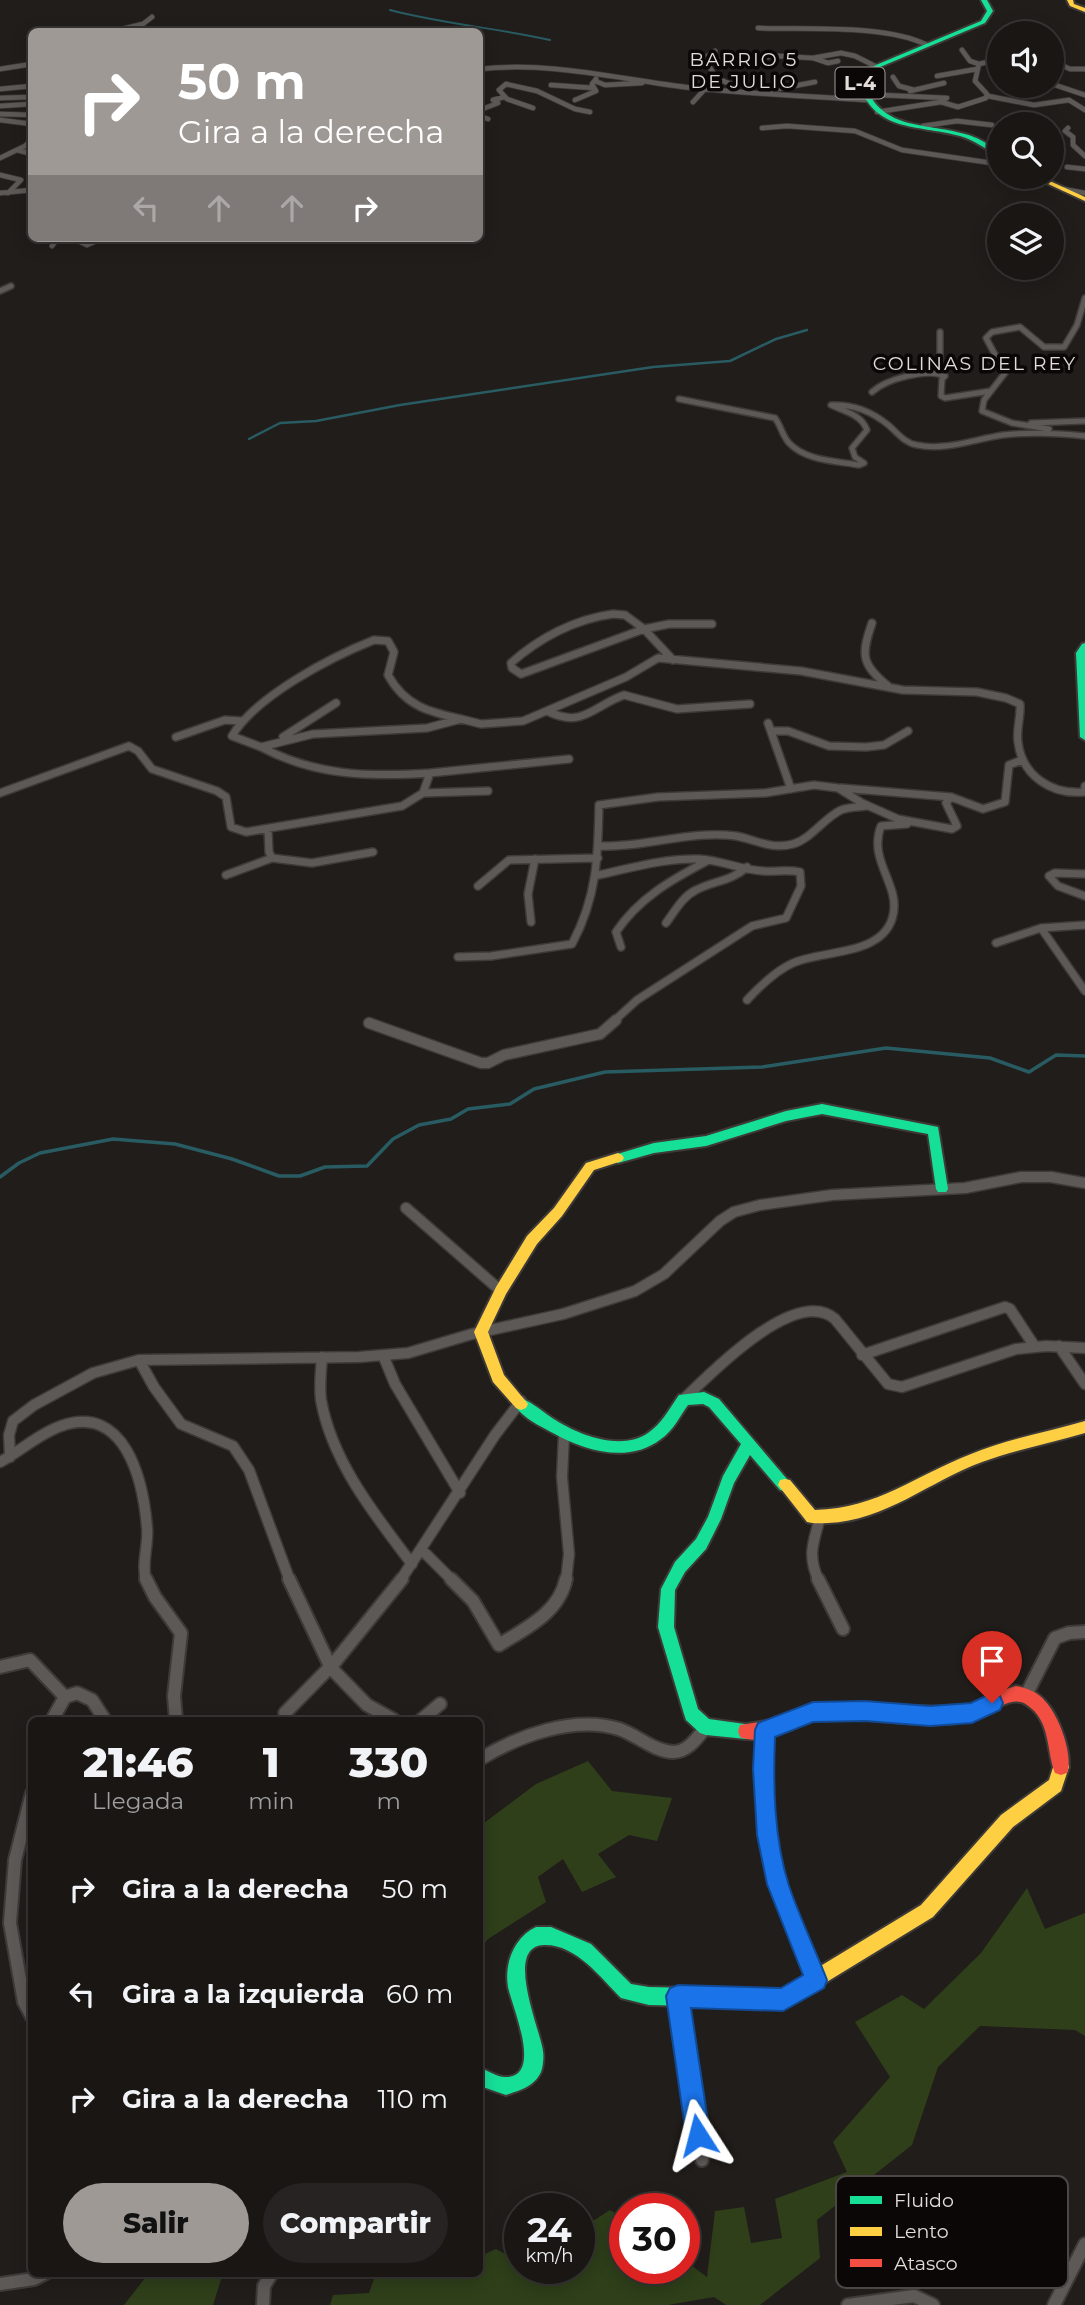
<!DOCTYPE html>
<html lang="es">
<head>
<meta charset="utf-8">
<style>
  body { margin:0; font-family:Montserrat,sans-serif; background:#262322; color:#f1f3f6; height:100vh; display:flex; flex-direction:column; font-size:26px; white-space:nowrap }
  * { box-sizing:border-box; margin:0 }
  p { font-size:23px; color:#9f9fa0 }
  .icon { flex:none; width:38px; height:38px; fill:none; stroke:currentColor; stroke-width:2; stroke-linecap:round; stroke-linejoin:round }
  .map { position:relative; flex:1; overflow:hidden }
  .sheet { position:absolute; left:28px; top:1717px; width:455px; height:560px; display:flex; flex-direction:column; background:#191614; border-radius:10px; box-shadow:0 4px 18px #0003,0 0 0 2px #373534 }
  .sheet>* { flex:none }
  .guide { position:absolute; left:28px; top:28px; width:455px; height:214px; border-radius:10px; box-shadow:0 4px 18px #0003,0 0 0 2px #373534; background:#9f9996; color:#fff; overflow:hidden }
  .tools { position:absolute; left:987px; top:21px; display:grid; gap:14px }
  .tools a { display:grid; place-items:center; width:77px; height:77px; border-radius:50%; background:#191614; box-shadow:0 4px 18px #0003,0 0 0 2px #373534; font-size:35px }
  .speed { position:absolute; left:504px; top:2193px; display:flex; gap:14px; font-size:35px; font-weight:700; text-align:center }
  .speed>* { display:grid; place-content:center; width:91px; height:91px; border-radius:50%; background:#191614; box-shadow:0 4px 18px #0003,0 0 0 2px #373534; line-height:1 }
  .speed small { font-size:18px; font-weight:400 }
  .speed .limit { border:10px solid #d22; background:#fff; color:#111 }
  .pin { position:absolute; display:grid; place-items:center; width:60px; height:60px; color:#fff; margin:-72px -30px; border-radius:50% 50% 50% 0; rotate:-45deg; box-shadow:0 0 7px #0007 }
  .pin .icon { rotate:45deg }
  .me { position:absolute; width:77px; margin:-38px; rotate:351deg; stroke-linejoin:round; filter:drop-shadow(0 0 5px #0008) }
  .turn { display:flex; align-items:center; gap:24px; height:147px; padding:0 35px; font-size:32px }
  .turn .icon { width:91px; height:91px; stroke-width:2.5 }
  .turn b { display:block; font-size:49px; line-height:60px }
  .lanes { display:flex; align-items:center; height:66px; padding:0 35px; background:#0003; justify-content:center; gap:35px; direction:ltr }
  .lanes .off { opacity:.35 }
  .eta { display:flex; justify-content:space-evenly; align-items:center; height:119px; text-align:center }
  .eta b { font-size:42px; font-weight:800; line-height:49px }
  .primary-button { display:flex; gap:14px; margin-top:auto; padding:14px 35px }
  .primary-button a { flex:1; height:80px; border-radius:42px; background:#9f9996; color:#111; font-size:28px; font-weight:800; line-height:80px; text-align:center }
  .primary-button a+a { background:#262322; color:#f1f3f6 }
  ul { padding:0; list-style:none }
  li { display:flex; align-items:center; gap:21px; height:105px; padding:0 35px }
  li div { flex:1 }
  li b { display:block; font-size:26px }
  li em { font-style:normal }
  .map>svg:first-child { display:block }
</style>
</head>
<body>
<div class="map">
<svg width="1085" height="2305" viewBox="0 0 1085 2305">
  <rect width="100%" height="100%" fill="#211d1a"/>
  <!-- green -->
  <path fill="#2e3f1a" d="M588,1761L612,1791L672,1798L657,1841L629,1835L598,1854L616,1877L582,1892L563,1859L538,1877L546,1902L488,1939L480,1949V1826L536,1784Z
    M1027,1888L1045,1929L1085,1913V2036L1075,2030L980,2026L938,2067L912,2145L817,2220L820,2258L760,2305H726L714,2297L668,2305H330L333,2295L369,2293L376,2273H480V2256L496,2249L520,2262V2268H530L546,2276L549,2268H579V2230L610,2210L625,2219V2268H684V2260L707,2277L715,2211L744,2207L751,2243L782,2238L775,2199L847,2172L833,2142L890,2077L855,2022L902,1995L924,2009L981,1953Z
    M149,2273H223L213,2305H124Z"/>
  <g fill="none" stroke-linecap="round" stroke-linejoin="round">
    <!-- stream-far2 -->
    <path stroke="#285c62" stroke-width="2" d="M390,10C443,24 497,28 550,40"/>
    <!-- stream-far1 -->
    <path stroke="#285c62" stroke-width="2.5" d="M249,439L280,423L316,421L400,405L653,367L730,361L776,339L807,330"/>
    <!-- stream -->
    <path stroke="#285c62" stroke-width="3.5" d="M0,1177L19,1163L40,1153L113,1139L175,1144L232,1159L279,1176H300L325,1167L367,1166L393,1139L419,1125L451,1119L468,1109L510,1104L534,1089L605,1072L762,1067L886,1048L990,1058L1029,1072L1056,1055L1085,1056"/>
    <defs>
      <path id="street-far4" d="M135,28L154,32
        M758,28C806,30 885,24 927,45
        M114,31L143,24L152,17
        M237,32H253
        M962,50L970,61L979,64
        M715,51L706,57C711,75 720,83 738,85
        M813,58L828,63L838,61
        M707,61L778,56L813,58L841,53L855,56L877,67
        M1052,61L1070,69H1085
        M0,69L32,64
        M480,69C554,61 621,80 694,88C751,94 809,96 866,100
        M937,76L977,69
        M893,77L899,86L914,90
        M862,79L880,95L947,98L941,102
        M595,81L605,85L642,83
        M1052,84L1085,95
        M551,85L594,88
        M0,89L32,86
        M772,90L815,82
        M910,91L944,83
        M988,96L1034,105L1069,100L1085,110
        M0,98L32,97
        M575,100L596,91L592,84L596,79
        M693,102L705,89
        M0,106L32,104
        M533,108L507,99L499,90L506,84L537,91L575,109L590,112
        M480,110L498,103L493,100L504,97
        M877,112L941,102L958,107L986,98L987,94L975,81L979,64L988,62L999,68
        M0,114L32,115
        M480,116L488,119
        M0,120L32,124
        M923,126L957,121L992,125
        M762,128L787,126L855,131L902,150L999,164
        M1068,128L1065,131L1073,137V145L1085,156
        M17,150L32,154
        M0,158L25,146L32,139
        M1067,167L1085,169
        M0,175L21,180L8,193
        M1063,189L1085,193
        M0,193L32,190
        M72,238L87,245L103,238
        M52,246L58,238"/>
      <path id="street-far3" d="M0,291L11,286
        M940,332V373
        M872,392C886,379 927,368 945,376L942,379L941,396L945,398L991,391
        M679,399L775,418C781,426 782,435 789,443C806,461 836,461 859,465L864,463L855,457L852,448L867,430C861,414 845,412 831,405C851,404 871,411 887,424C897,432 904,443 917,445C946,451 975,439 1003,435C1030,432 1058,433 1085,436
        M1031,423L1085,421
        M1049,429L1012,423L982,411L984,400L1005,373L986,338L992,332L1020,327L1044,347H1064L1077,325L1085,298"/>
      <path id="street-far2" d="M613,614L625,615L644,629L521,674L512,668L511,663C539,638 575,619 613,614Z
        M872,623C861,655 861,664 888,686
        M644,629L673,660
        M644,629L669,624H712
        M374,640L388,641L394,652L388,675C405,706 429,712 461,719L427,728L313,734L261,747L232,736C256,696 331,657 374,640Z
        M547,711C583,729 593,706 624,695L677,709L750,704
        M461,719L481,724L523,721L626,677L658,658L801,671L903,690L977,692L1006,698L1020,704C1021,717 1016,729 1018,742C1022,776 1052,795 1084,792L1085,786
        M768,723L791,789
        M771,731H788L829,746L866,747L884,745L908,731
        M176,737L225,720L241,721
        M283,737L336,703
        M430,773L569,759
        M841,788L951,797
        M0,793L129,746L138,751L152,769L217,791L226,797L231,827L246,832L402,806L423,793L430,773C370,777 315,776 261,747
        M423,793L488,791
        M268,830L269,852L272,858
        M598,846C644,848 689,830 736,836C757,840 771,850 793,844C811,839 824,818 841,810C848,807 859,807 867,806
        M1085,874L1055,873L1049,876L1058,886L1085,896
        M226,875L272,858L312,863L373,852
        M598,875C631,868 665,858 699,859C721,860 741,870 763,871C776,872 787,869 800,872L801,886L786,918L752,926L637,1000L614,1021
        M478,886L509,860L598,858
        M531,922L528,894L535,859
        M666,923C675,911 682,897 696,890C713,881 732,881 747,867
        M1041,928L1085,991
        M996,943L1041,928L1085,925
        M621,947L616,932C639,898 671,880 707,861
        M458,957L491,956L572,944C597,897 598,857 599,805L658,797L765,793L814,785L838,788L862,803L898,819L952,829L957,826L946,803L951,797L983,809L1005,802L1009,765L1022,760
        M747,1000C760,986 775,971 793,963C822,950 880,956 892,919C903,886 867,862 881,826L907,824"/>
      <path id="street-far1" d="M369,1023L481,1063H488L504,1055L600,1034L616,1020
        M406,1208L501,1291
        M1059,1346L1085,1384
        M383,1355L395,1384L460,1493
        M862,1355L1005,1307L1010,1309L1035,1347
        M322,1357C321,1371 319,1386 321,1400C332,1462 375,1515 412,1564
        M139,1360L154,1387L181,1424L233,1446L249,1470L290,1581
        M684,1399C711,1373 796,1285 835,1319L888,1384L902,1387L1016,1349L1046,1346L1085,1348
        M564,1434L562,1477L569,1554L566,1581
        M10,1457L9,1435L13,1421L34,1405L93,1373L139,1360L359,1357L408,1353L472,1334L563,1314L635,1291L664,1274L720,1221L734,1212L760,1205L832,1195L965,1188L1021,1177H1051L1085,1183
        M0,1462C21,1451 38,1434 61,1426C125,1403 143,1480 147,1527C149,1545 141,1562 146,1581
        M422,1550L453,1581
        M400,1581L495,1435L521,1401
        M819,1581C807,1556 813,1543 820,1518"/>
      <path id="street" d="M146,1579L155,1597L181,1633L174,1696L176,1720
        M289,1579L331,1668L367,1705L394,1720
        M451,1579L473,1601L499,1645C526,1628 559,1613 566,1579
        M818,1579L843,1629
        M0,1667L30,1660L65,1697
        M1026,1695L1055,1638L1069,1633L1085,1632
        M285,1713L334,1663L402,1579
        M52,1720L65,1697L77,1693L92,1700L105,1720
        M421,1720L440,1704
        M765,1730C763,1785 765,1841 782,1895C791,1923 804,1951 816,1979
        M480,1759C518,1736 574,1715 619,1729C637,1735 653,1751 673,1752C688,1752 698,1737 706,1727
        M32,1793L15,1860L10,1923L24,2002L32,2017
        M678,1996L702,2160
        M0,2284L34,2279L46,2273
        M263,2305L264,2286L272,2273
        M848,2305L914,2296L933,2305
        M1054,2305L1085,2244"/>
      <path id="fast" d="M981,0H987L993,11L985,23L880,67L863,80C880,131 922,122 965,134C977,137 988,144 999,151V156C986,150 975,140 960,136C915,124 874,133 857,80L876,65L981,21L987,11Z
        M1085,643V740L1080,737L1076,653L1082,644Z
        M822,1104L938,1127L948,1189L946,1192H938L936,1189L928,1134L822,1114L786,1121L706,1146L654,1153L618,1163L614,1161L612,1158L614,1155L654,1143L706,1136L786,1111Z
        M704,1392L719,1399L792,1485L790,1490L785,1491L780,1490L750,1455L734,1483L721,1519L706,1549L685,1572L675,1590L674,1627L698,1709L709,1719L752,1725L754,1731L752,1737L746,1739L706,1735L700,1733L686,1720L684,1714L658,1627L661,1589L675,1562L696,1539L708,1517L723,1476L741,1444L709,1407L703,1404L688,1405C680,1416 673,1431 661,1439C629,1464 585,1451 553,1433C540,1426 521,1417 514,1404L516,1400L521,1398C534,1403 545,1414 557,1421C583,1437 627,1453 653,1429C664,1420 671,1406 679,1395Z
        M536,1927H551L591,1944L631,1984L649,1987L778,1990L784,1993L787,1999L784,2005L778,2008L649,2005L621,1998C600,1977 576,1944 544,1945C503,1946 541,2032 543,2051C544,2057 543,2067 541,2072C534,2087 520,2090 506,2095L480,2086V2068C487,2070 497,2077 505,2077C544,2078 512,2006 508,1987C504,1964 514,1937 536,1927Z"/>
      <path id="slow" d="M1067,0H1073L1074,4L1085,8V12L1070,6Z
        M1033,177H1041L1085,197V201Z
        M618,1153L622,1155L624,1158L622,1161L594,1170L562,1216L537,1244L506,1294L488,1332L504,1375L528,1404L526,1408L521,1410L516,1408L493,1382L474,1332L496,1287L527,1236L554,1208L586,1163Z
        M1085,1421V1433C1051,1443 1015,1450 982,1462C930,1481 885,1521 828,1523C821,1523 814,1524 807,1522L778,1485L780,1480L785,1479L790,1480L815,1510C879,1508 914,1476 971,1454C1008,1439 1047,1432 1085,1421Z
        M1061,1759L1067,1761L1069,1767L1061,1791L1013,1827L933,1917L789,2005L783,2008L772,2005L769,1999L772,1993L781,1990L921,1905L1001,1815L1049,1780L1055,1761Z"/>
      <path id="jam" d="M1016,1686C1027,1688 1038,1692 1045,1701C1058,1714 1074,1755 1067,1773L1061,1775L1055,1773C1046,1750 1051,1721 1027,1705C1010,1693 989,1716 973,1720C924,1732 867,1714 817,1719C791,1721 767,1748 740,1737L738,1731L740,1725L772,1720L815,1704L953,1707L975,1704L997,1692Z"/>
    </defs>
    <!-- street-far4 casing -->
    <use href="#street-far4" stroke="#3d3a38" stroke-width="6"/>
    <!-- street-far3 casing -->
    <use href="#street-far3" stroke="#3d3a38" stroke-width="8"/>
    <!-- street-far2 casing -->
    <use href="#street-far2" stroke="#3d3a38" stroke-width="10"/>
    <!-- street-far1 casing -->
    <use href="#street-far1" stroke="#3d3a38" stroke-width="13"/>
    <!-- street casing -->
    <use href="#street" stroke="#3d3a38" stroke-width="16"/>
    <!-- fast casing -->
    <use href="#fast" stroke="#3d3a38" stroke-width="4"/>
    <!-- slow casing -->
    <use href="#slow" stroke="#3d3a38" stroke-width="4"/>
    <!-- jam casing -->
    <use href="#jam" stroke="#3d3a38" stroke-width="4"/>
    <!-- street-far4 -->
    <use href="#street-far4" stroke="#5d5957" stroke-width="4.5"/>
    <!-- street-far3 -->
    <use href="#street-far3" stroke="#5d5957" stroke-width="5"/>
    <!-- street-far2 -->
    <use href="#street-far2" stroke="#5d5957" stroke-width="7"/>
    <!-- street-far1 -->
    <use href="#street-far1" stroke="#5d5957" stroke-width="10"/>
    <!-- street -->
    <use href="#street" stroke="#5d5957" stroke-width="12"/>
    <!-- fast -->
    <use href="#fast" fill="#16e098" fill-rule="evenodd"/>
    <!-- slow -->
    <use href="#slow" fill="#ffcf43" fill-rule="evenodd"/>
    <!-- jam -->
    <use href="#jam" fill="#f24e42" fill-rule="evenodd"/>
  </g>
  <!-- route -->
  <path fill="#1a73e8" stroke="#114b97" stroke-width="2" d="M992,1693L1000,1696L1003,1703L1000,1710L972,1723L930,1726L865,1721L813,1722L775,1737C773,1786 774,1839 789,1886C800,1918 815,1949 827,1980L824,1988L783,2011L691,2008L710,2135L707,2144L698,2147L690,2144L686,2135L666,1996L670,1988L678,1985L781,1988L803,1975L767,1884L757,1835L753,1769L755,1730L758,1723L813,1702L865,1701L930,1706L971,1703Z"/>
  <g text-anchor="middle" stroke-width="7" stroke-linejoin="round" paint-order="stroke">
    <!-- far-neighbourhood labels -->
    <g font-size="19" letter-spacing="2" fill="#e3dcd9" stroke="#0b0706">
      <text x="744" y="66">BARRIO 5<tspan x="744" dy="22">DE JULIO</tspan></text>
      <text x="975" y="370">COLINAS DEL REY</text>
    </g>
    <!-- shield labels -->
    <rect fill="#0b0706" stroke="#a29c9a" stroke-width="2" x="835.5" y="67.5" width="49" height="31" rx="5"/>
    <g font-size="19" font-weight="bold" fill="#e3dcd9">
      <text x="860" y="90">L-4</text>
    </g>
  </g>
  <!-- legend -->
  <rect x="836" y="2176" width="232" height="112" rx="10" fill="#0b0706" stroke="#4c4745" stroke-width="2"/>
  <rect x="850" y="2196" width="32" height="8" fill="#16e098"/>
  <rect x="850" y="2227" width="32" height="9" fill="#ffcf43"/>
  <rect x="850" y="2259" width="32" height="8" fill="#f24e42"/>
  <g font-size="19" fill="#e3dcd9">
    <text x="894" y="2207">Fluido</text>
    <text x="894" y="2238">Lento</text>
    <text x="894" y="2270">Atasco</text>
  </g>
</svg>
<div class="tools">
<a><svg class="icon" aria-label="sound" viewBox="0 0 24 24"><path d="M4 9h4l5-4v14l-5-4H4zM17 9q2 3 0 6"/></svg></a>
<a><svg class="icon" aria-label="search" viewBox="0 0 24 24"><circle cx="10" cy="10" r="6"/><path d="M15 15l6 6"/></svg></a>
<a><svg class="icon" aria-label="layers" viewBox="0 0 24 24"><path d="M12 4l9 5-9 5-9-5zM3 14l9 5 9-5"/></svg></a>
</div>
<div class="speed"><div>24<small>km/h</small></div><div class="limit">30</div></div>
<div class="pin" style="left:992px;top:1703px;background:#d93025"><svg class="icon" aria-label="arrive" viewBox="0 0 24 24"><path d="M6 21V4h12l-3 4 3 4H6"/></svg></div>
<svg class="me" style="left:698px;top:2135px" viewBox="-20 -20 40 40"><path d="M0-17L14 15 0 8-14 15z" fill="#1a73e8" stroke="#fff" stroke-width="4"/></svg>
<div class="guide">
<div class="turn"><svg class="icon" aria-label="right" viewBox="0 0 24 24"><path d="M7 20v-9h11M14 6l5 5-5 5"/></svg><div><b>50 m</b>Gira a la derecha</div></div>
<div class="lanes"><svg class="icon off" aria-label="left" viewBox="0 0 24 24"><path d="M17 20v-9H6M10 6l-5 5 5 5"/></svg><svg class="icon off" aria-label="ahead" viewBox="0 0 24 24"><path d="M12 20V5M6 11l6-6 6 6"/></svg><svg class="icon off" aria-label="ahead" viewBox="0 0 24 24"><path d="M12 20V5M6 11l6-6 6 6"/></svg><svg class="icon" aria-label="right" viewBox="0 0 24 24"><path d="M7 20v-9h11M14 6l5 5-5 5"/></svg></div>
</div>
<section class="sheet">
<div class="eta">
<div><b>21:46</b><p>Llegada</p></div>
<div><b>1</b><p>min</p></div>
<div><b>330</b><p>m</p></div>
</div>
<ul>
<li><svg class="icon" aria-label="right" viewBox="0 0 24 24"><path d="M7 20v-9h11M14 6l5 5-5 5"/></svg><div><b>Gira a la derecha</b></div><em>50 m</em></li>
<li><svg class="icon" aria-label="left" viewBox="0 0 24 24"><path d="M17 20v-9H6M10 6l-5 5 5 5"/></svg><div><b>Gira a la izquierda</b></div><em>60 m</em></li>
<li><svg class="icon" aria-label="right" viewBox="0 0 24 24"><path d="M7 20v-9h11M14 6l5 5-5 5"/></svg><div><b>Gira a la derecha</b></div><em>110 m</em></li>
</ul>
<div class="primary-button"><a>Salir</a><a>Compartir</a></div>
</section>
</div>
</body>
</html>
